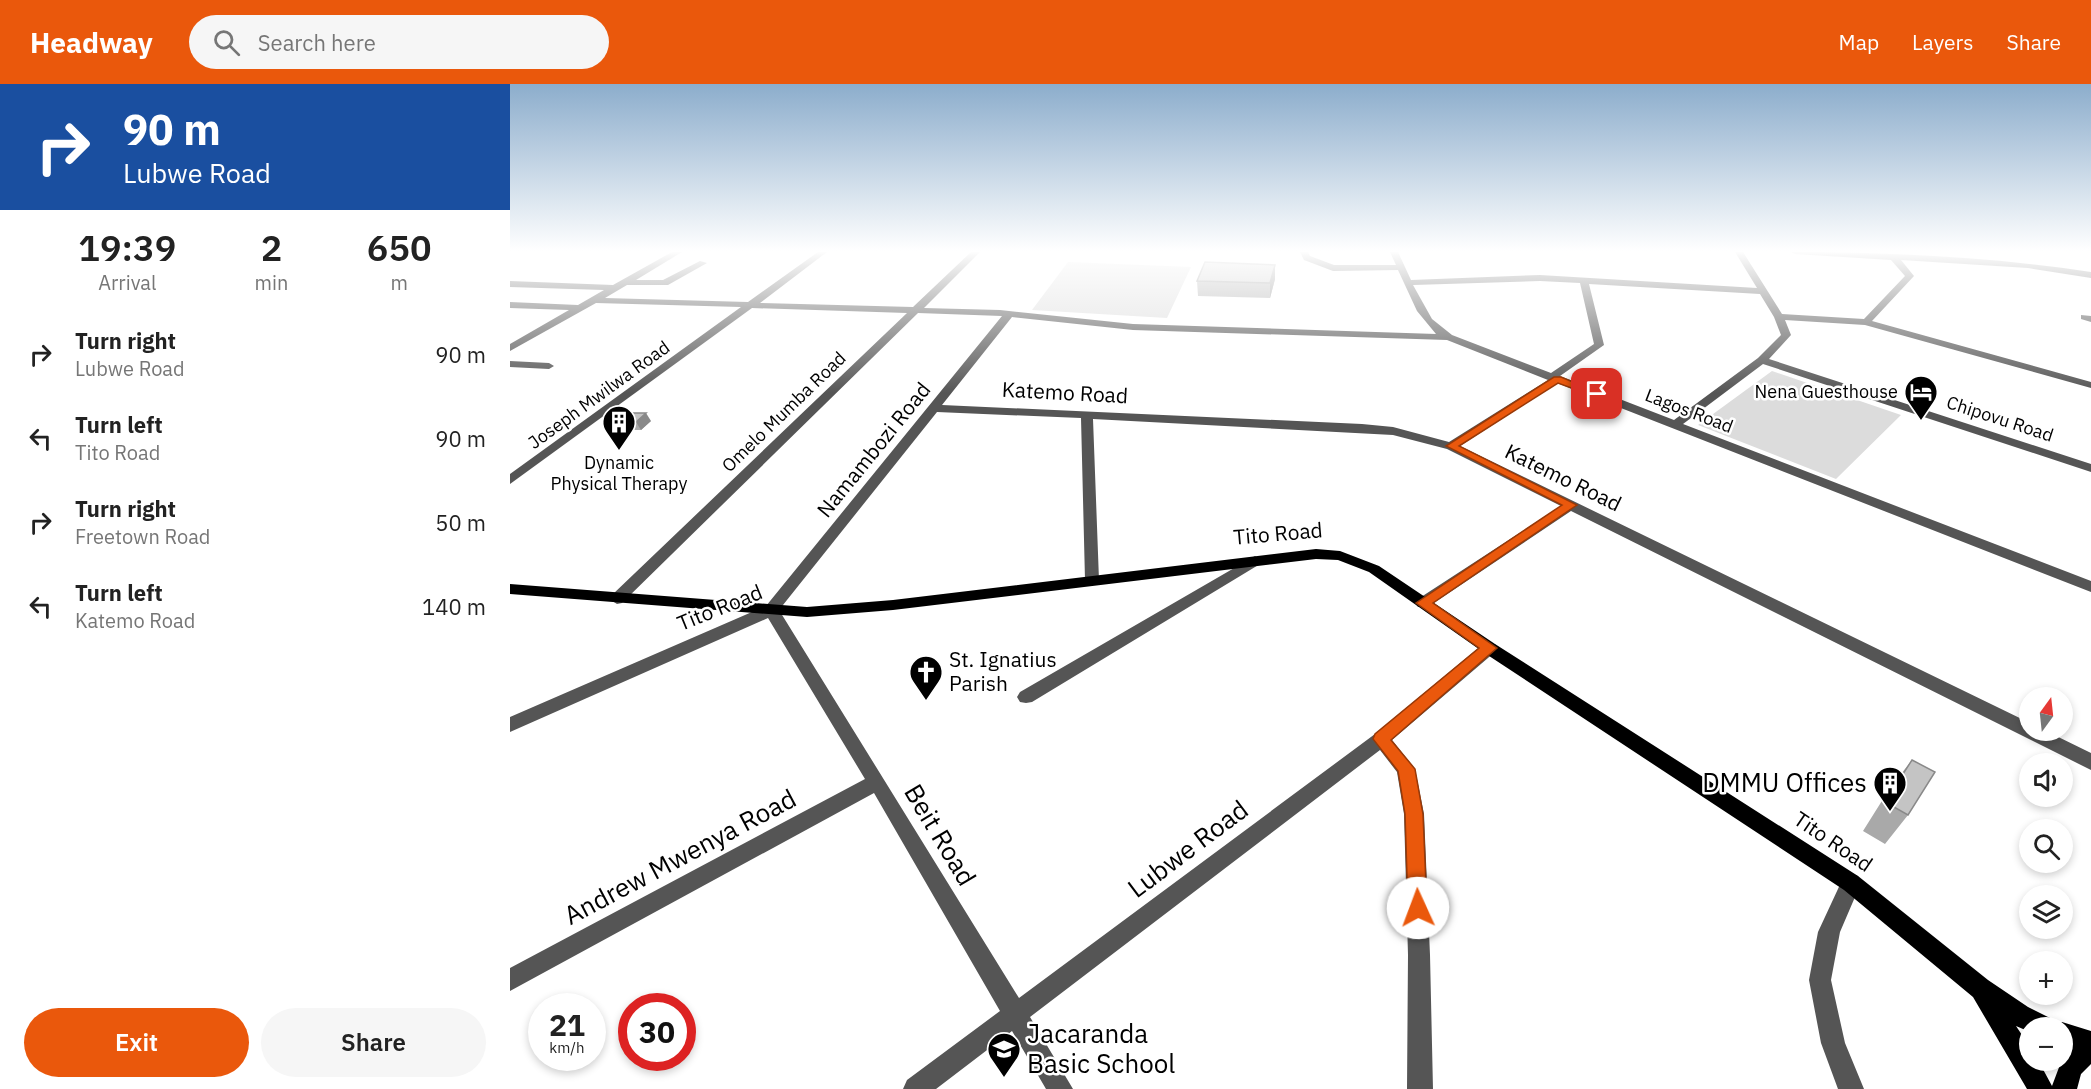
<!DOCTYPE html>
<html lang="en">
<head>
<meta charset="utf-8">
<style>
  body { margin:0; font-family:"IBM Plex Sans",sans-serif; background:#f6f6f6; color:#222; height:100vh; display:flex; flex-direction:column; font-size:22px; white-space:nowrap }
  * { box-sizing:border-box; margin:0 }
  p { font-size:20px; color:#767676 }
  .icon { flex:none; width:33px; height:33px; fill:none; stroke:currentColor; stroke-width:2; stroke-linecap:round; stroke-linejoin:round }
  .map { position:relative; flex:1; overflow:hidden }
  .side { display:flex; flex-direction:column; background:#fff; width:510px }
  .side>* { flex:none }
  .banner { background:#1a4fa0; color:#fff; overflow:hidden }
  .needle { width:39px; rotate:15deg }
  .tools { position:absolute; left:1509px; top:603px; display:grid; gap:12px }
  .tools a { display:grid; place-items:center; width:54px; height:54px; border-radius:50%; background:#fff; box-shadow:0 3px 9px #0003; font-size:30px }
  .speed { position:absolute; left:18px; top:909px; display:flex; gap:12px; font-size:30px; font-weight:700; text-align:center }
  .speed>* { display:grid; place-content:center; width:78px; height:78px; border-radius:50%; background:#fff; box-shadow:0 3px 9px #0003; line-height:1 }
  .speed small { font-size:15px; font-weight:400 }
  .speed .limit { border:9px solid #d22; background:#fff; color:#111 }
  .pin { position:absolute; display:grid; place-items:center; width:51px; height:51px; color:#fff; margin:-26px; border-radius:12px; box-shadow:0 3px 9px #0006 }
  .me { position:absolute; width:66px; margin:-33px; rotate:358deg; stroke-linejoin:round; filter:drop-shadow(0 0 4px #0008) }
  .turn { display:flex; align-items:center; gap:21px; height:126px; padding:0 24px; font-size:27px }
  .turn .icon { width:78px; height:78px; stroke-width:2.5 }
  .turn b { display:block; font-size:42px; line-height:51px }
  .eta { display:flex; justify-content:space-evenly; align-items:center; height:102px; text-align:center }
  .eta b { font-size:36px; font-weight:600; line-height:42px }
  .button { display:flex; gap:12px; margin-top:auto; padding:12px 24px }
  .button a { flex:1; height:69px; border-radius:36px; background:#ea580c; color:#fff; font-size:24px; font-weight:600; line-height:69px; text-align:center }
  .button a+a { background:#f6f6f6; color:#222 }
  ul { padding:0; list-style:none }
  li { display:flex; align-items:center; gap:18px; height:84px; padding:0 24px }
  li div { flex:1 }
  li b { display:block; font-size:22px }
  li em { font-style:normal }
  header { display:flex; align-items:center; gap:36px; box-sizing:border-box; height:84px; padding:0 30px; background:#ea580c; color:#fff }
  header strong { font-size:28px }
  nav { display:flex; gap:33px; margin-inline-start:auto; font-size:21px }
  .search { width:420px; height:54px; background:#f6f6f6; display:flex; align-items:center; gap:15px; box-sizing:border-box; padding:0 21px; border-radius:33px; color:#767676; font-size:22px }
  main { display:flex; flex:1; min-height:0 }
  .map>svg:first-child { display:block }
</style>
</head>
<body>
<header>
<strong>Headway</strong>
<div class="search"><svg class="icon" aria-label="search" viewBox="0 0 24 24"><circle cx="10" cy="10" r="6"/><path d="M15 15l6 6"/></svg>Search here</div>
<nav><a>Map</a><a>Layers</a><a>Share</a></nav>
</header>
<main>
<section class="side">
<div class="banner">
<div class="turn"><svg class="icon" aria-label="right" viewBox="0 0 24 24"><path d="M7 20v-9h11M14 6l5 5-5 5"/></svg><div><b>90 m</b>Lubwe Road</div></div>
</div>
<div class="eta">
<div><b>19:39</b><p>Arrival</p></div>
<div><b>2</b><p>min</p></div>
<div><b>650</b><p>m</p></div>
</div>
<ul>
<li><svg class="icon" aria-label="right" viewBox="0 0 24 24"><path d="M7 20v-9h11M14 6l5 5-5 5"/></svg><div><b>Turn right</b><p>Lubwe Road</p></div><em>90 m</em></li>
<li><svg class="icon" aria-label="left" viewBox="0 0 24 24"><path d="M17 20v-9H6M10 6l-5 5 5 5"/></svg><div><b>Turn left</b><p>Tito Road</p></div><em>90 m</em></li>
<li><svg class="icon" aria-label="right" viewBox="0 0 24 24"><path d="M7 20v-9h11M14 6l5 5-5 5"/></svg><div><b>Turn right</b><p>Freetown Road</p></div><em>50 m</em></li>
<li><svg class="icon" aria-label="left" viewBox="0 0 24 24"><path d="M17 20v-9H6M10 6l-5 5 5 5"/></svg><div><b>Turn left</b><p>Katemo Road</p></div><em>140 m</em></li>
</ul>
<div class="button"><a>Exit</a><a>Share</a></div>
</section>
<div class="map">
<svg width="1581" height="1005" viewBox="0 0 1581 1005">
  <rect width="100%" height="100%" fill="#fff"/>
  <!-- green -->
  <path fill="#dcdcdc" d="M558,178L681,183L657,234L522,226Z
    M1262,287L1391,331L1326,395L1188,341Z"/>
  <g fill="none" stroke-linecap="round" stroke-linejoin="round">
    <!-- minor -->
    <path fill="#555" fill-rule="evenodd" d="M162,168H172L126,196H153L190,177L197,179L158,201H117L95,214L238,218L308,168H317L250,219L403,223L461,168H470L414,224L490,226L623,240L926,250L907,227L888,186L823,187L794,176L790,168H798L800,172L824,181H886L880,168H888L901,196L1030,191L1247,204L1225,168H1233L1272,230L1354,235L1395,192L1381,176L1285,170L1281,168C1381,168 1482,173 1581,188V194L1518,184L1391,176L1404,192L1362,237L1581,298V304L1355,241L1275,236L1281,251L1259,275L1581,380V388L1253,280L1173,340L1581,497V508L1047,299L950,362L1520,639V646H1534L1581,669V686L1061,427L918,523H908L905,519L908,515L1051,422L937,365L883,351L583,335L589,496L587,499H577L575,496L571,334L427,328L269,526L509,914L865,650L973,560H985L987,564L985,568L882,656L905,685L914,730L920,871L923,1005H897L898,871L894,730L887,688L870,666L520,933L563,1005H536L502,947L426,1005H393L397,996L490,927L364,709L0,907V884L355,695L258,534L0,648V633L256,522L492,232L408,229L112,519L107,520L99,515L102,511L397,229L242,224L0,400V390L231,223L86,219L0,267V260L59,226L0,224V218L68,221L94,206L0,203V197L103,201ZM1030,197L1070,199L1084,260L1041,289L942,251L922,235L903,201ZM1079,200L1250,210L1264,233L1271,251L1248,274L1164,336L1050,292L1094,261ZM502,233L623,246L937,256L1038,296L939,358L883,343L852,340L432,321Z
      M1571,231L1581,232V238L1571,235Z
      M0,277L39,279L44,282L39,285L0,283Z
      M745,472L752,477L750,480L522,618L516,619L510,618L507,613L510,608Z
      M1341,789L1348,792L1351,799L1330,848L1321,896L1335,959L1354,1005H1328L1311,959L1299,896L1308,848L1334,792Z"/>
    <!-- major -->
    <path fill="#000" fill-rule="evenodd" d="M806,465L830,467L869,482L985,560L1348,792L1478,896L1518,923L1544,936L1546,940L1552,938L1581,947V980L1571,990L1567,1005H1517L1463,913L1334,806L973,568L859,488L828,476L806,475L383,526L297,533L0,510V500L297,523L383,516ZM1506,942L1520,948V944H1552V962L1561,965L1551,978L1542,1002L1528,976H1520V963Z"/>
  </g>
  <!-- wall -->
  <path fill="#a9a9a9" d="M765,181V195L760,214L688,212L687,197Z
    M107,337H141L131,346H112Z
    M1402,676L1398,731L1375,760L1353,747L1380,704Z"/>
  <!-- shaded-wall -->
  <path fill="#898989" d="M765,181V195L760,214V199Z
    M136,329L141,337L131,346L126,338Z"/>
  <!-- building -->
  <path fill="#c4c4c4" stroke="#898989" stroke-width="1.5" d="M695,178L765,181L760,199L687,197Z
    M117,329H136L126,338L107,337Z
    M1402,676L1425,688L1398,731L1375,718Z"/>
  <!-- sky -->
  <linearGradient id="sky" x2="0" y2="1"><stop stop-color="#8cadcc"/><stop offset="0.54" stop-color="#fff"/><stop offset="1" stop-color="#fff" stop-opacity="0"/></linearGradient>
  <rect width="1581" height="309" fill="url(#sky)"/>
  <!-- route -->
  <path fill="#ea580c" stroke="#983908" stroke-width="1.5" d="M1044,293H1051L1092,310L1083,312L1048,299L949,362L1067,421L923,519L987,564L881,656L905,685L913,730L917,824L914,831L908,833L901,831L898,824L895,730L888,687L863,655L865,650L969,564L906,519L1052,421L936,362Z"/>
  <!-- icons -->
  <defs>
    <symbol id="hotel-pin" viewBox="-11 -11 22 30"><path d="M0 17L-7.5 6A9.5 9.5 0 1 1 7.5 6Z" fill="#000" stroke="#fff"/><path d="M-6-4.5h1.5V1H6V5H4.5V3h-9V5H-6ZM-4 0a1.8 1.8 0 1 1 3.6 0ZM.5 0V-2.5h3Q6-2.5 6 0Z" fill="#fff"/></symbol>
    <symbol id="building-pin" viewBox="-11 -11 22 30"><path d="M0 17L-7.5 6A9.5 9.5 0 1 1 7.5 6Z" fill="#000" stroke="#fff"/><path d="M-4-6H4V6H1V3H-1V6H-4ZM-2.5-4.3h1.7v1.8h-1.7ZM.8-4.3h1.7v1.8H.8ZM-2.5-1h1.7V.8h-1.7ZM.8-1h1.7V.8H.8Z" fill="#fff"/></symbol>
    <symbol id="church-pin" viewBox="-11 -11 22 30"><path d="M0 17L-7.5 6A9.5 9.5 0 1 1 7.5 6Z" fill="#000" stroke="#fff"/><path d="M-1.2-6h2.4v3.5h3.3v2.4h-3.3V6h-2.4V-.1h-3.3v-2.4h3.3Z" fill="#fff"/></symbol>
    <symbol id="school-pin" viewBox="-11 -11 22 30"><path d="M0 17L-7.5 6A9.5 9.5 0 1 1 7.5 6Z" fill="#000" stroke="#fff"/><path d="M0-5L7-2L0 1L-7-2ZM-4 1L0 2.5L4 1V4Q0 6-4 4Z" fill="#fff"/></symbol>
  </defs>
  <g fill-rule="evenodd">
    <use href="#hotel-pin" x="1392" y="289" width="38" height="52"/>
    <use href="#building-pin" x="90" y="319" width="38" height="52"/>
    <use href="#church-pin" x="397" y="569" width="38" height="52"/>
    <use href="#building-pin" x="1361" y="680" width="38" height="52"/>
    <use href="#school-pin" x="475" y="946" width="38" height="52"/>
  </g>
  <g text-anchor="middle" stroke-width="5" stroke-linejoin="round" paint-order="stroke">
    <!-- far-poi labels -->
    <g font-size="18" fill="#000" stroke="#fff" text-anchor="end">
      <text x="1388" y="314">Nena Guesthouse</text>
      <text x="109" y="385" text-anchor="middle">Dynamic<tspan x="109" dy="21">Physical Therapy</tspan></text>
    </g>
    <!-- far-street labels -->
    <g font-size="18" fill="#000" stroke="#fff">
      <text transform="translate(89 311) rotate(-36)" y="6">Joseph Mwilwa Road</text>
      <text transform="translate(1179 327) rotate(21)" y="6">Lagos Road</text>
      <text transform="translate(274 328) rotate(-44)" y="6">Omelo Mumba Road</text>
      <text transform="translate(1490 335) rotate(18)" y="6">Chipovu Road</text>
    </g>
    <!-- street labels -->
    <g font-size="21" fill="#000" stroke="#fff">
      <text transform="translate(555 309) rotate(3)" y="7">Katemo Road</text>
      <text transform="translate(364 366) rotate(-51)" y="7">Namambozi Road</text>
      <text transform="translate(1053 394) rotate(26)" y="7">Katemo Road</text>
      <text transform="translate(768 450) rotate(-5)" y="7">Tito Road</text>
      <text transform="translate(210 524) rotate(-22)" y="7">Tito Road</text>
      <text transform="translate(1323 758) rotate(34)" y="7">Tito Road</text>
    </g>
    <!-- poi labels -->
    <g font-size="21" fill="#000" stroke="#fff" text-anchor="start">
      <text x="439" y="583">St. Ignatius<tspan x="439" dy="24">Parish</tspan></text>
    </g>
    <!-- near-poi labels -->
    <g font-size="26" fill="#000" stroke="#fff" text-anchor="end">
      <text x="1357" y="708">DMMU Offices</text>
      <text x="517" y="959" text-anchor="start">Jacaranda<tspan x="517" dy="30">Basic School</tspan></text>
    </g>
    <!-- near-street labels -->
    <g font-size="26" fill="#000" stroke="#fff">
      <text transform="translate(430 751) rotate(59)" y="9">Beit Road</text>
      <text transform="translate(678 765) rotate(-37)" y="9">Lubwe Road</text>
      <text transform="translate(170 773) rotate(-28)" y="9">Andrew Mwenya Road</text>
    </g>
  </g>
</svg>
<div class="tools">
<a><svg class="needle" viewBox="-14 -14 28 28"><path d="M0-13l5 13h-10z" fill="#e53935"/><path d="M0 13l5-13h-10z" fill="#767676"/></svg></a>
<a><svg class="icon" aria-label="sound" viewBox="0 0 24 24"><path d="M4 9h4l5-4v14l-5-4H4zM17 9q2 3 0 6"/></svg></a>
<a><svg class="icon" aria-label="search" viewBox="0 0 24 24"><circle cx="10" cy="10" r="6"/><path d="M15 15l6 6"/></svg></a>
<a><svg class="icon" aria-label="layers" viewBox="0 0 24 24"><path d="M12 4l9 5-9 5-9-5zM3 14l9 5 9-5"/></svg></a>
<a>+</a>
<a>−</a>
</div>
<div class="speed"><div>21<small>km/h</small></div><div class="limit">30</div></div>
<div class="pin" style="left:1087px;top:310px;background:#d93025"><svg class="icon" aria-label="arrive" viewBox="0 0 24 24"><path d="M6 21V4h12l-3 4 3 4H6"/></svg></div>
<svg class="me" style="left:908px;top:824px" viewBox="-20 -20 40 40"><circle r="19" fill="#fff"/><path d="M0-13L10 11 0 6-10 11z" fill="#ea580c"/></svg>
</div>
</main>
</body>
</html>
